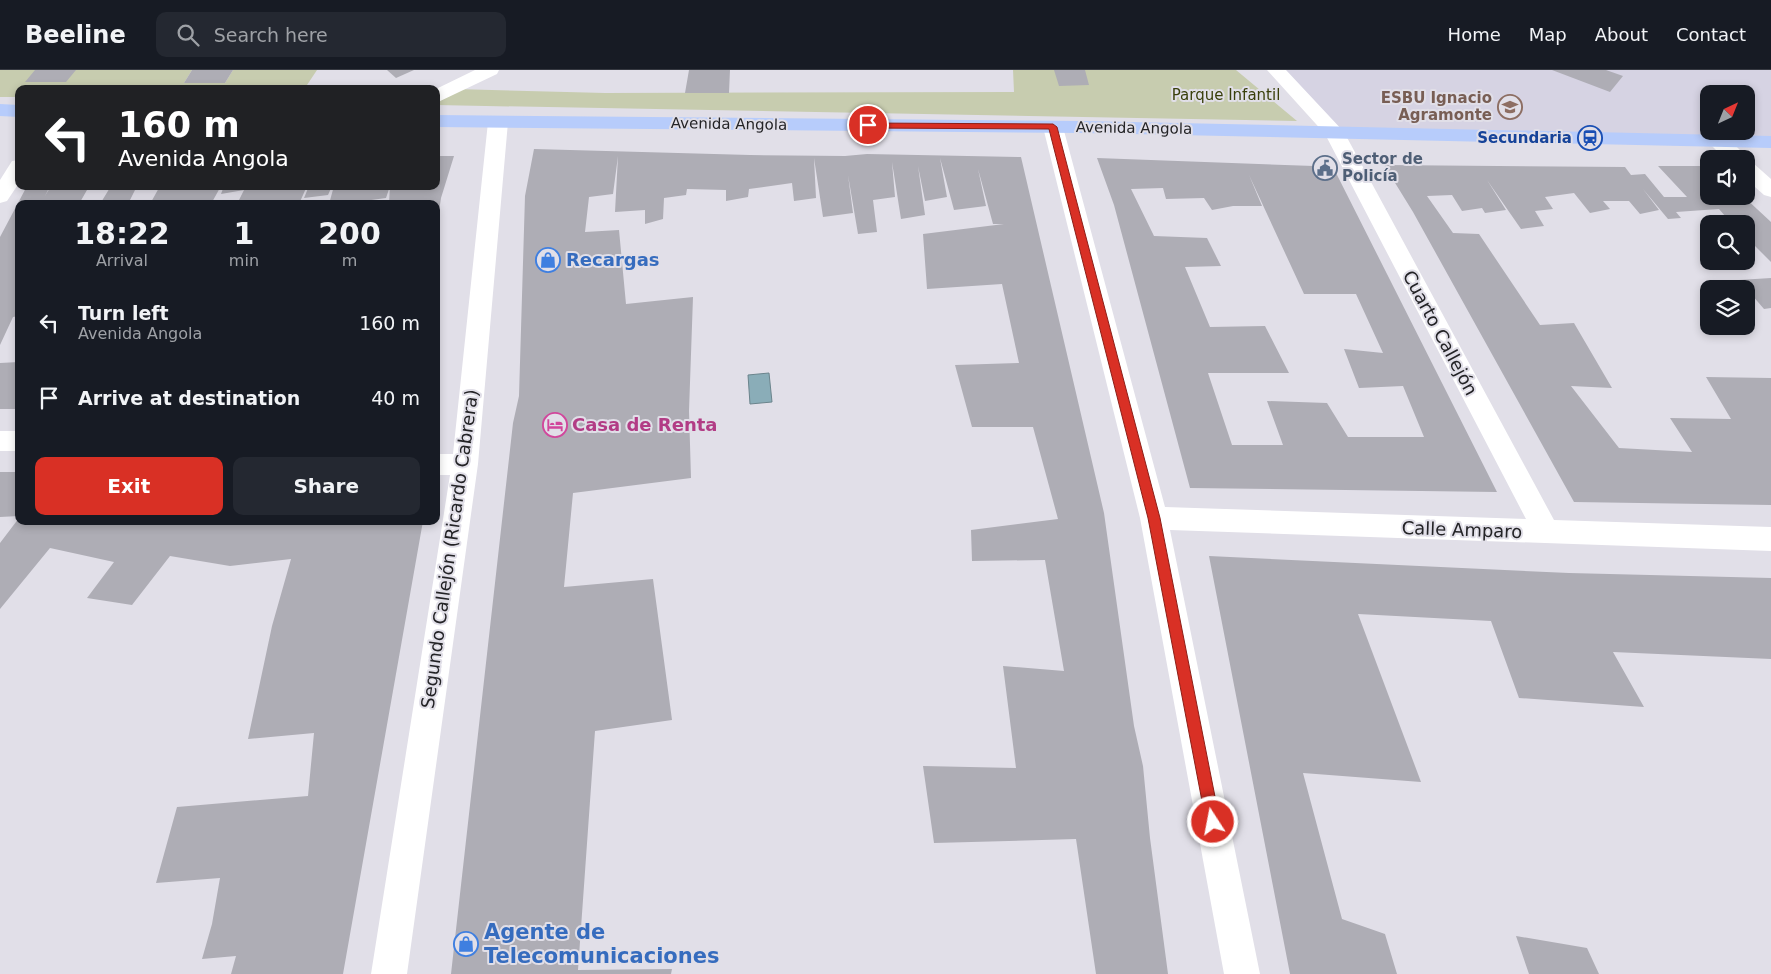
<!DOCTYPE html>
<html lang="en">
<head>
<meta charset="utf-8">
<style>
  body { margin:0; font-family:"DejaVu Sans",sans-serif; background:#242831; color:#f1f3f6; height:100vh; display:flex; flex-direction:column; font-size:19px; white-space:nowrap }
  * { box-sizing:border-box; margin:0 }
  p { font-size:16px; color:#9ea1a6 }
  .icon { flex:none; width:28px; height:28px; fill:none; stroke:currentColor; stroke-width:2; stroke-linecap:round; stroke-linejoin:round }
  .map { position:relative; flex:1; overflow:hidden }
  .details { position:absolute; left:15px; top:130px; width:425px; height:325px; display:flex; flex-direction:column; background:#171b24; border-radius:10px; box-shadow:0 2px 8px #0003 }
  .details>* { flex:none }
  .hud { position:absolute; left:15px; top:15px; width:425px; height:105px; border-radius:10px; box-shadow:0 2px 8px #0003; background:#202124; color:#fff; overflow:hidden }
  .needle { width:32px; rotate:43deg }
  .tools { position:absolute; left:1700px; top:15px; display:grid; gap:10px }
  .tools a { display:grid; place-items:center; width:55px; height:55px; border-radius:10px; background:#171b24; box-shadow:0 2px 8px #0003; font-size:25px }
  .pin { position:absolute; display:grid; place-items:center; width:42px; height:42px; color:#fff; margin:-21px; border:2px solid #fff; border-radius:50%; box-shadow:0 1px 5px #0007 }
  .me { position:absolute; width:55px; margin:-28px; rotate:349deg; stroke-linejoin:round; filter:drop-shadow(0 0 4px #0008) }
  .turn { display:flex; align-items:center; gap:18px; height:105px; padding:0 20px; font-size:22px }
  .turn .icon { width:65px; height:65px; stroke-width:2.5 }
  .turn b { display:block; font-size:35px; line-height:42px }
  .eta { display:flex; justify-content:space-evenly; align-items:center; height:85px; text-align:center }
  .eta b { font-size:30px; font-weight:600; line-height:35px }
  .action { display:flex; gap:10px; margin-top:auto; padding:10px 20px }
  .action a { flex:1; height:58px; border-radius:10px; background:#d93025; color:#fff; font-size:20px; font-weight:600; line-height:58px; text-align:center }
  .action a+a { background:#242831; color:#f1f3f6 }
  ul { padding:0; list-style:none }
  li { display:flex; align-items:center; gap:15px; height:75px; padding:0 20px }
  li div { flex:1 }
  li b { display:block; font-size:19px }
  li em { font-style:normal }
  header { display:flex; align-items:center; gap:30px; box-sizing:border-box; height:70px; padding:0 25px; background:#171b24; border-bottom:1px solid #363941 }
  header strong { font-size:24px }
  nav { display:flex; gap:28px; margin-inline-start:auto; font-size:18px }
  .search { width:350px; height:45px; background:#242831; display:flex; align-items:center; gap:12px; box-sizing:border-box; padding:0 18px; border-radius:10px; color:#9ea1a6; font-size:19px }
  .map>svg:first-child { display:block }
</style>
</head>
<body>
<header>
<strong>Beeline</strong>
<div class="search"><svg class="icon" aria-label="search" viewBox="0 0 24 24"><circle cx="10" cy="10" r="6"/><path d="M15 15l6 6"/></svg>Search here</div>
<nav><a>Home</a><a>Map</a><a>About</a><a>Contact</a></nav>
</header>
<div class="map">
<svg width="1771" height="904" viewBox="0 0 1771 904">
  <rect width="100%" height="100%" fill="#e1dfe8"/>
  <!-- built -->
  <path fill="#d6d3e3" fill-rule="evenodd" d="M1276,0H1771V73L1334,62ZM1709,24H1746V61H1709Z"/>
  <!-- green -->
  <path fill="#c7ccaf" d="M0,0H192L184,13H225L233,0H317L307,15L605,23L1014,22L1013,0H1236L1297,51L436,35V19H19V27H0Z"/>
  <!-- water -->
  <path fill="#8aadb8" stroke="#6b848c" d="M769,303L772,332L750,334L748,305Z"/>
  <!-- building -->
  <path fill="#aeadb5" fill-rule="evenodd" d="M35,0H76L66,12H25Z
    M192,0H233L225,13H184Z
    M387,0H414L396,8Z
    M689,0H730L729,23H685Z
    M1054,0H1085L1089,15L1059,16Z
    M1552,0H1606L1623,6L1610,22Z
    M534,79L750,85L845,86L867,84L1021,87L1104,443L1134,656L1143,696L1150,768L1168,904H1096L1076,769L934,773L923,696L1016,698L1003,596L1064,601L1045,490L972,491L971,460L1058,449L1033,357H972L955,295L1019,293L1002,214L927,219L923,164L1004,154H993L978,99L986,136L954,140L940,88L947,127L925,131L918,96L925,145L901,149L892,92L895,127L873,130L877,162L858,164L848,105L853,143L823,147L814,88L816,128L794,131L792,113L749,119L748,127L726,131V120L687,119L686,125L664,128L663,149L645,154V140L615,142L618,86L613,124L589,127L585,162L619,160L626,234L693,227L689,341L691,408L573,423L564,517L653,509L672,650L595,661L578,900L672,899L671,904H451L513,353L519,326L525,126Z
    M436,86H454L441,128L437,155L436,134H389L390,116L386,128L364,131L363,134H329L334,116H436Z
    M1097,88L1314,96L1332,95L1497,422L1190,418L1114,135ZM1249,105L1304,224H1356L1383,283L1344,279L1359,318L1403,316L1424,367H1348L1327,333L1267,331L1283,375H1232L1208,303H1289L1265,256L1210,257L1185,197L1221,196L1207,168L1154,166L1131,119L1163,118L1166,129L1204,128L1212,140L1233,136H1262Z
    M1384,95L1625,97L1631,105L1645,104L1664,127H1687L1658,96H1709V126H1743L1771,152V192L1746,167V154H1732L1719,139L1676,142L1681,148L1668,149L1643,119L1659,140L1640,144L1629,131H1603L1610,139L1590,143L1574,123L1545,127L1553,139L1535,141L1544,156L1521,159L1487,110L1506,140L1485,143L1482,138L1462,141L1452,125L1427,126L1453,163L1479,164L1540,255L1574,253L1612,318L1571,316L1619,378L1692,382L1670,348L1731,349L1706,307L1771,308V435L1574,432L1413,142Z
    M27,116H50L45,126L51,116L103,117L87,120L79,134H19V246L13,247L0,275V167Z
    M111,116H155V117L135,120L128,134H100Z
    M160,116H221L211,134H150Z
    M224,116H307L299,134H237L244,120L221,124Z
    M309,116H332L328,125L304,128Z
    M1771,208V238L1764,239L1739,210Z
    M19,292V339H0V293Z
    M0,402H19V446L0,447Z
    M19,448V451H423L343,904H231L236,886L202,889L212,854L220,808L156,813L177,737L308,726L314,663L248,669L272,556L291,489L230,496L170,486L132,535L87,528L114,492L50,478L0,539V473Z
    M1209,486L1569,503L1771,508V589L1613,582L1644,637L1519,628L1491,551L1358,544L1421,712L1303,703L1342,849L1385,864L1397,904H1290Z
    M1516,866L1587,878L1599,904H1529Z"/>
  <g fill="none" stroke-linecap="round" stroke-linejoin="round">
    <!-- minor -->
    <path fill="#fff" fill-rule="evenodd" d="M475,0H499L497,4L436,33V19Z
      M1267,0H1286L1344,62L1554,450L1771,457V481L1170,460L1260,904H1224L1140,448L1043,57L1046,53H1060L1063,57L1165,437L1526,449L1325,64Z
      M498,46L505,48L508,52L478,394L407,904H371L450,405H436V384H453L488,52L491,48Z
      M1717,65C1728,68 1741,79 1747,89L1746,90L1725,89L1707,71L1710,67Z
      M19,90V113L7,131L0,133V110L12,91Z
      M1746,92L1753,93L1771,109V127L1764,125L1746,109Z
      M0,361H19V381H0Z"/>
    <!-- primary -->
    <path fill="#b7ccfb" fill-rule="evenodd" d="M0,34L19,35V47L0,46Z
      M436,45L1083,51L1771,66V78L1083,63L436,57Z"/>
  </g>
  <!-- route -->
  <path fill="#d93025" stroke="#8d1f18" d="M865,53L1053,54L1057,57L1160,448L1220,752L1218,757L1213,759L1208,757L1206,752L1148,448L1049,59L868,58L864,55Z"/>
  <!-- icons -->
  <defs>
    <symbol id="school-ring" viewBox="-11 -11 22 22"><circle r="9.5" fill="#e1dfe8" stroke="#8d6e63" stroke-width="1.5"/><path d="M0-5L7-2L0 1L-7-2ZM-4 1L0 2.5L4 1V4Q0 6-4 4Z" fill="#8d6e63"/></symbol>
    <symbol id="station-ring" viewBox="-11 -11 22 22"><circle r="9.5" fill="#e1dfe8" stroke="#1a4fb4" stroke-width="1.5"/><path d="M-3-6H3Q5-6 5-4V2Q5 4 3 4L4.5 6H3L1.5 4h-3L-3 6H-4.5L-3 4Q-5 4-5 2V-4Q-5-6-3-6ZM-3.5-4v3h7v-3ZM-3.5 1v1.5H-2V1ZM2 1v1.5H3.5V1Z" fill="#1a4fb4"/></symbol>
    <symbol id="civic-ring" viewBox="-11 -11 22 22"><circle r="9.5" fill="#e1dfe8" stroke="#5c6f8a" stroke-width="1.5"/><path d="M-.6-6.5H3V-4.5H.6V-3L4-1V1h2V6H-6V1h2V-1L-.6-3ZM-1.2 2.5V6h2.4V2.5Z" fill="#5c6f8a"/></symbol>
    <symbol id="shop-ring" viewBox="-11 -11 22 22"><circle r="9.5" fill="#e1dfe8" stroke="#3f7fe0" stroke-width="1.5"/><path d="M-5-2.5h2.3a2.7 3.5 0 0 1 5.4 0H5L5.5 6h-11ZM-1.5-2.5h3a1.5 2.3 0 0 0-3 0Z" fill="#3f7fe0"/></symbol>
    <symbol id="hotel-ring" viewBox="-11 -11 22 22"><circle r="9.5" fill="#e1dfe8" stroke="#d1479c" stroke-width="1.5"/><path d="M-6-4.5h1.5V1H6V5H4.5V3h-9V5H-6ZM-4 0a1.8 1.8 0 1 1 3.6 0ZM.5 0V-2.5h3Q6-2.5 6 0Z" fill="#d1479c"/></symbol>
  </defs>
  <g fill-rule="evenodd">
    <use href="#school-ring" x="1496" y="23" width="28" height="28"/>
    <use href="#station-ring" x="1576" y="54" width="28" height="28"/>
    <use href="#civic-ring" x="1311" y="84" width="28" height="28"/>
    <use href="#shop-ring" x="534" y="176" width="28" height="28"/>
    <use href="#hotel-ring" x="541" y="341" width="28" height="28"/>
    <use href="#shop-ring" x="452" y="860" width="28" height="28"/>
  </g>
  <g text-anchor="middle" stroke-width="4" stroke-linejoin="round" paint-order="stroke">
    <!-- far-park labels -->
    <g font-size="15" fill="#393f0b" stroke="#e1dfe8">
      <text x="1226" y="30">Parque Infantil</text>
    </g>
    <!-- far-education labels -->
    <g font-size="15" font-weight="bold" fill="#785e54" stroke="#e1dfe8" text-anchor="end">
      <text x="1492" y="33">ESBU Ignacio<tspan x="1492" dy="17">Agramonte</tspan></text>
    </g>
    <!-- far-street labels -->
    <g font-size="15" fill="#232326" stroke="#e1dfe8">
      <text transform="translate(729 54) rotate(1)" y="5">Avenida Angola</text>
      <text transform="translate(1134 58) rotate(1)" y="5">Avenida Angola</text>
    </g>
    <!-- far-transit labels -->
    <g font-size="15" font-weight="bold" fill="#164399" stroke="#e1dfe8" text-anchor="end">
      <text x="1572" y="73">Secundaria</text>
    </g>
    <!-- far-service labels -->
    <g font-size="15" font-weight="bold" fill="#4e5e75" stroke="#e1dfe8" text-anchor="start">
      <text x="1342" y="94">Sector de<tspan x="1342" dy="17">Policía</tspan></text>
    </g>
    <!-- shop labels -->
    <g font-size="18" font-weight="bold" fill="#366cbe" stroke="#e1dfe8" text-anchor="start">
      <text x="566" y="196">Recargas</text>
    </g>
    <!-- street labels -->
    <g font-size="18" fill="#232326" stroke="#e1dfe8">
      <text transform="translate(1440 263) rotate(62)" y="6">Cuarto Callejón</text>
      <text transform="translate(1462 460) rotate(2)" y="6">Calle Amparo</text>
      <text transform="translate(450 479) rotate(-82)" y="6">Segundo Callejón (Ricardo Cabrera)</text>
    </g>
    <!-- hotel labels -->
    <g font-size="18" font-weight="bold" fill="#b23c85" stroke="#e1dfe8" text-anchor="start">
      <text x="572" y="361">Casa de Renta</text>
    </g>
    <!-- near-shop labels -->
    <g font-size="21" font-weight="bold" fill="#366cbe" stroke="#e1dfe8" text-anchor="start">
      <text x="484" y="869">Agente de<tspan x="484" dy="24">Telecomunicaciones</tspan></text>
    </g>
  </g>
</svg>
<div class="tools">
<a><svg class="needle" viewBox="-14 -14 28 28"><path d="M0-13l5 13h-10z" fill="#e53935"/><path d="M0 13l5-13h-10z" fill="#9ea1a6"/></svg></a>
<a><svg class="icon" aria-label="sound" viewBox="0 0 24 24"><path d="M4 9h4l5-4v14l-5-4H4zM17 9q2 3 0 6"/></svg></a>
<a><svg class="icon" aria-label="search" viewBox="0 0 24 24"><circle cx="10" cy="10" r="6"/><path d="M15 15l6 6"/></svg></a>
<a><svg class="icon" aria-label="layers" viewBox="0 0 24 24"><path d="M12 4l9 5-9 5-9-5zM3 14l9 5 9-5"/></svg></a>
</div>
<div class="pin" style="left:868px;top:55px;background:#d93025"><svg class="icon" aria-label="arrive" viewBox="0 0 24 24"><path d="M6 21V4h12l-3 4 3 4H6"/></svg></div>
<svg class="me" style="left:1213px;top:752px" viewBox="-20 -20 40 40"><circle r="17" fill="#d93025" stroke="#fff" stroke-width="3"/><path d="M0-11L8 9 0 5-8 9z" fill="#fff"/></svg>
<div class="hud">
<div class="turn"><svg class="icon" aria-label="left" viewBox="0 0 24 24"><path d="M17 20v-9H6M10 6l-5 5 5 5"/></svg><div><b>160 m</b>Avenida Angola</div></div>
</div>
<section class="details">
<div class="eta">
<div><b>18:22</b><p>Arrival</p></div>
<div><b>1</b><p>min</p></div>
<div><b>200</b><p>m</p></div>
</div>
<ul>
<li><svg class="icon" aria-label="left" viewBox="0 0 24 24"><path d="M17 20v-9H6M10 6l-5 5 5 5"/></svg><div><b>Turn left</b><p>Avenida Angola</p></div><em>160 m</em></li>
<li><svg class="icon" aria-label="arrive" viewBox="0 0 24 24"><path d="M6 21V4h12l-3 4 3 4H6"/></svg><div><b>Arrive at destination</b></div><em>40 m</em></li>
</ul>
<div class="action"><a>Exit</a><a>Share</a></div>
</section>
</div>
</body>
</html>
